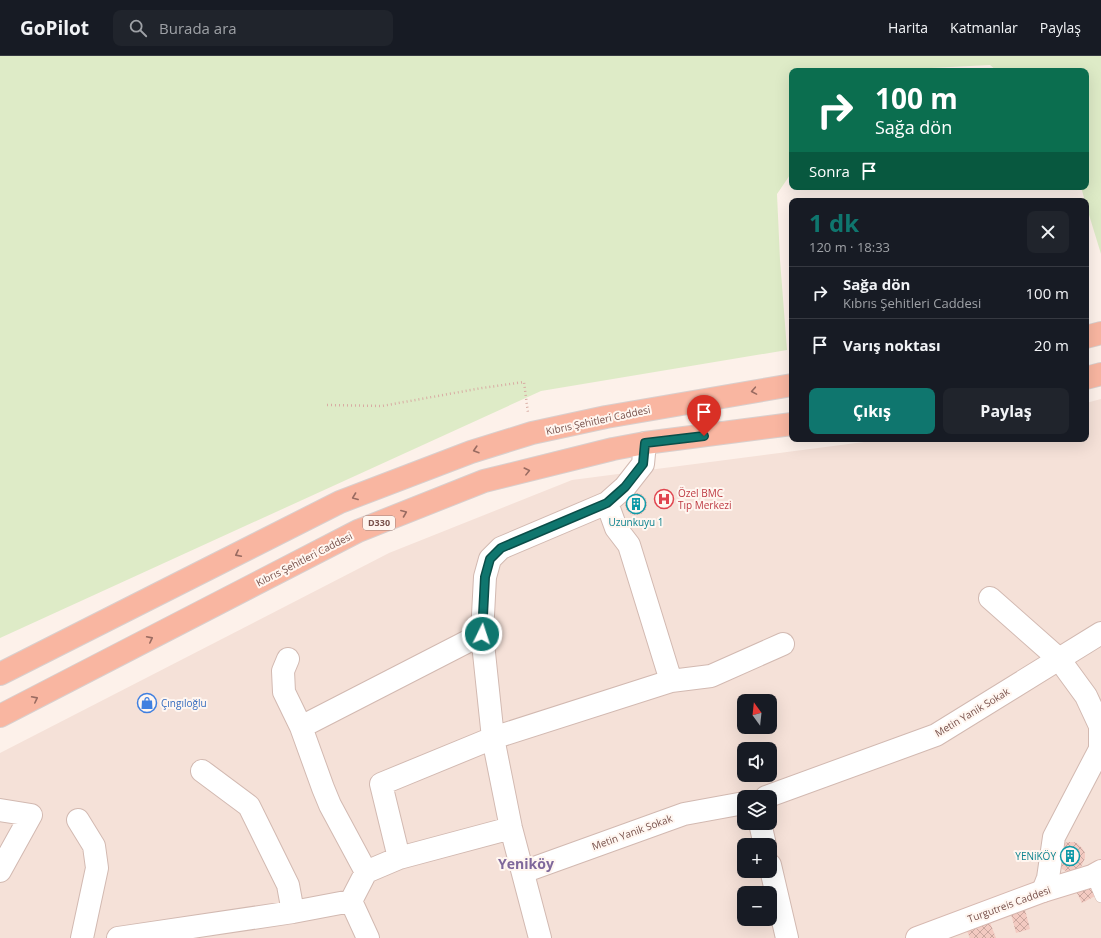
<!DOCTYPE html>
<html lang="tr">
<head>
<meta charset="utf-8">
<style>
  body { margin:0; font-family:"Open Sans",sans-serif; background:#20242c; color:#f1f3f6; height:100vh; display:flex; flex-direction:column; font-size:15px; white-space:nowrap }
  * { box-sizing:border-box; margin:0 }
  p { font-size:13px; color:#9ea1a6 }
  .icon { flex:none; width:22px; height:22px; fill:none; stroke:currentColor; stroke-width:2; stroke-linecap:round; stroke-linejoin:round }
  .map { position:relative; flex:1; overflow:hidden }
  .sheet { position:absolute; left:789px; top:142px; width:300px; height:244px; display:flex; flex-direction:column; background:#171b24; border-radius:8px; box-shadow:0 4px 16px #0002 }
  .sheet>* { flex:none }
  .banner { position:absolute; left:789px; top:12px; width:300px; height:122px; border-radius:8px; box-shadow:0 4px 16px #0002; background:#0b6e4f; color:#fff; overflow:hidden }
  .needle { width:26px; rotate:345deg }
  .fabs { position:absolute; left:737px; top:638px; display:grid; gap:8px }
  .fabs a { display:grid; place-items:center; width:40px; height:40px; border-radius:8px; background:#171b24; box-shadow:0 4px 16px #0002; font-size:20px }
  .pin { position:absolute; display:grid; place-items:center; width:34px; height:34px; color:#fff; margin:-41px -17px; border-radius:50% 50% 50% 0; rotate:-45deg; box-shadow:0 0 4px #0007 }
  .pin .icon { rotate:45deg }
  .me { position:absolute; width:44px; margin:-22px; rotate:4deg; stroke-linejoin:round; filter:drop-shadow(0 0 3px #0008) }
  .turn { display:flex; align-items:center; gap:14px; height:84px; padding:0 20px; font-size:18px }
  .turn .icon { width:52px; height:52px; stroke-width:2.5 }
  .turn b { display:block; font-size:28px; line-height:34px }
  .then { display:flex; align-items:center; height:38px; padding:0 20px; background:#0003; gap:8px; font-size:15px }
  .round { display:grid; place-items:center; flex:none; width:42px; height:42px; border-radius:8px; background:#20242c }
  .summary { display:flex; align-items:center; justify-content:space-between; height:68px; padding:0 20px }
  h1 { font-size:24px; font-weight:700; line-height:30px; color:#0f766e }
  .cta { display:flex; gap:8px; margin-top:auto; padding:8px 20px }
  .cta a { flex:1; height:46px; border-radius:8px; background:#0f766e; color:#fff; font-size:16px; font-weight:700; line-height:46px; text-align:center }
  .cta a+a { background:#20242c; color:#f1f3f6 }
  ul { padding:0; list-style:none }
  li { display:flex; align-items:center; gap:12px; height:52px; padding:0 20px; border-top:1px solid #363941 }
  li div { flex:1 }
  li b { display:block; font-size:15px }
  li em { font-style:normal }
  header { display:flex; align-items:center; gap:24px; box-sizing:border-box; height:56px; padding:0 20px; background:#171b24; border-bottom:1px solid #363941 }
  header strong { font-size:19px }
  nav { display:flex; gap:22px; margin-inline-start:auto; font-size:14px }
  .search { width:280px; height:36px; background:#20242c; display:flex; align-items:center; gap:10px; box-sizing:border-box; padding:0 14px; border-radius:8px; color:#9ea1a6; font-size:15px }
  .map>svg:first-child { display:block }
</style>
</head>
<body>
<header>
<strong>GoPilot</strong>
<div class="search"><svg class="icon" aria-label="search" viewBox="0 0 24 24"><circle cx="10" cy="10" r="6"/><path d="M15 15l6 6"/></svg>Burada ara</div>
<nav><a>Harita</a><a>Katmanlar</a><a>Paylaş</a></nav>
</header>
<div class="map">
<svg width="1101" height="882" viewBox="0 0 1101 882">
  <defs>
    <pattern id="building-cross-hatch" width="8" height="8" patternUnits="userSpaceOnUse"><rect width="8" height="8" fill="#f3cac1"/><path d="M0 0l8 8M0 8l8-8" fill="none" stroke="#caa79f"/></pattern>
  </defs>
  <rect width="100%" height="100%" fill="#fdf1ea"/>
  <!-- residential -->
  <path fill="#f5e1d8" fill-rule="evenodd" d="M1101,343V882H0V697L389,497L572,424L887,383H1086V347ZM744,645H770V671H744ZM744,693H770V719H744ZM744,741H770V767H744ZM744,789H770V815H744ZM744,837H770V863H744Z"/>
  <!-- green -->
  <path fill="#deebc7" d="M0,0H1101V198L1086,149V145H1085L1081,131H1086V15H997L990,9L931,12L922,15H792V116L777,138L780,204L787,294L541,335L0,582Z"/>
  <!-- building -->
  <path fill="url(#building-cross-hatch)" d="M625 448a11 11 0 1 1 22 0a11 11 0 1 1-22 0Z
    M1069,786H1074L1078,788L1082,792L1085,797V802L1081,811L1077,814L1068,816L1060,812L1064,787Z
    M1091,827L1097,839L1082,847L1076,835Z
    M1024,850L1030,873L1016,877L1010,854Z
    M989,864L996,882H970L966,873Z"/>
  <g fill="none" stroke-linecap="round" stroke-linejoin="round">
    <defs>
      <path id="service" d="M1092,820L1101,841"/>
      <path id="minor" d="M607,447L616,472L629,489L671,625L711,620L783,588
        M990,542L1059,603L1086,640L1100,670V693L1054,781L1048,822L1043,835
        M288,603L283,615L284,636L301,671L323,732L330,749L366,816
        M301,671L482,578
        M202,715L249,750L288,829L293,856
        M766,741L936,679L1101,577
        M0,754L31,759L0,815
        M78,764L94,790L97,812L82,882
        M760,767L765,789
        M399,802L381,728L493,682L671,625
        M770,809L787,882
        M523,816L684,758L744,747
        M351,845L368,882
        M118,882L293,856L351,845L366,816L399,802L511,772
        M540,882L511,772L493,682L482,578L485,521L490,503L501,492L607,447L625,431L643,408L645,387"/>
      <path id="secondary" d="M917,882L1043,835L1092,820L1101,815"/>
      <path id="trunk" d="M1086,281L1101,277
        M1086,322L1101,318
        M0,618L340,446L471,396L532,377L606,361L792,329
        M0,660L358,475L484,425L613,393L645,387L792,368"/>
    </defs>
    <!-- service casing -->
    <use href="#service" stroke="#d2b9b1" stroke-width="12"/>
    <!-- minor casing -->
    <use href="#minor" stroke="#d2b9b1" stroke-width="24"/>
    <!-- secondary casing -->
    <use href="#secondary" stroke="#d7b9b1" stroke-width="24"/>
    <!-- trunk casing -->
    <use href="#trunk" stroke="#d9cfcd" stroke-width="24"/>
    <!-- path -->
    <path stroke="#d8aca3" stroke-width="2.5" stroke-dasharray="1 3" stroke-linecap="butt" d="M327,349L382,350L482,332L524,326L528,357"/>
    <!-- service -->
    <use href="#service" stroke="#fff" stroke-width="11"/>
    <!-- minor -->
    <use href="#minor" stroke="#fff" stroke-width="22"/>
    <!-- secondary -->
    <use href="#secondary" stroke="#fff" stroke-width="22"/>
    <!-- trunk -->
    <use href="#trunk" stroke="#f9b6a1" stroke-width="22"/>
  </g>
  <!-- one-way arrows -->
  <defs><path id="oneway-chevron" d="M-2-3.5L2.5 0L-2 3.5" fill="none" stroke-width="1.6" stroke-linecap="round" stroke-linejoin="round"/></defs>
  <g stroke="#996b61">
    <use href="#oneway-chevron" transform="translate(754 335) rotate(170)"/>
    <use href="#oneway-chevron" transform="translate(476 394) rotate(163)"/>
    <use href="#oneway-chevron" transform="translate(527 415) rotate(-14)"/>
    <use href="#oneway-chevron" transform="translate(355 441) rotate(159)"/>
    <use href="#oneway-chevron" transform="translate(404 457) rotate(-22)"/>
    <use href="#oneway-chevron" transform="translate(238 498) rotate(153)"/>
    <use href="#oneway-chevron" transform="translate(150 583) rotate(-27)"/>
    <use href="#oneway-chevron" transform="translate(35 643) rotate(-27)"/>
  </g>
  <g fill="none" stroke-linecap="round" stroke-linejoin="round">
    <defs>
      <path id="route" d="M482,578L485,521L490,503L501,492L607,447L625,431L643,408L645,387L704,380"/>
    </defs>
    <!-- route casing -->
    <use href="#route" stroke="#0a4d48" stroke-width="10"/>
    <!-- route -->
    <use href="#route" stroke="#0f766e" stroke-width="7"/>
  </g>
  <!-- icons -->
  <defs>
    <symbol id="hospital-ring" viewBox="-11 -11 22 22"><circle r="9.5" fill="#fff6f0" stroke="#e0444e" stroke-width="1.5"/><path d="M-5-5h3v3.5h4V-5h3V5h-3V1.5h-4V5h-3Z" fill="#e0444e"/></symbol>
    <symbol id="building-ring" viewBox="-11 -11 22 22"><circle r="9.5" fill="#fff6f0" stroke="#0f9aa8" stroke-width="1.5"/><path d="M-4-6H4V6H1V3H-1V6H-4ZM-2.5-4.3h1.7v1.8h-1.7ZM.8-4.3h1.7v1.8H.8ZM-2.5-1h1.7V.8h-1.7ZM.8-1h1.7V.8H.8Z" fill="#0f9aa8"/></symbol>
    <symbol id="shop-ring" viewBox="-11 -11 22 22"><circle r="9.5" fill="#fff6f0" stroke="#3f7fe0" stroke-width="1.5"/><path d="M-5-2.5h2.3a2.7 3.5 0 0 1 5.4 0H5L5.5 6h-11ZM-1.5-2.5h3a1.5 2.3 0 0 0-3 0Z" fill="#3f7fe0"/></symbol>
  </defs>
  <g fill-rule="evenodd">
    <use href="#hospital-ring" x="653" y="432" width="22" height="22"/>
    <use href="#building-ring" x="625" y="437" width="22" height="22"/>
    <use href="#shop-ring" x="136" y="636" width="22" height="22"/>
    <use href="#building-ring" x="1059" y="789" width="22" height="22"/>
  </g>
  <g text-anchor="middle" stroke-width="4" stroke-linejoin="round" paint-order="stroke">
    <!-- shield labels -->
    <rect fill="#fff6f0" stroke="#a1837d" stroke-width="1" x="363" y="460" width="32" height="14" rx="3"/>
    <g font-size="9" font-weight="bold" fill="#79524c">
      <text x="379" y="470">D330</text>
    </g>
    <!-- street labels -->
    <g font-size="10" fill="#79524c" stroke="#fff6f0">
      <text transform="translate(598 364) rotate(-12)" y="4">Kıbrıs Şehitleri Caddesi</text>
      <text transform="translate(304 503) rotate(-27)" y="4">Kıbrıs Şehitleri Caddesi</text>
      <text transform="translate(972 656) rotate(-31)" y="4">Metin Yanik Sokak</text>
      <text transform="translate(632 776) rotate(-20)" y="4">Metin Yanik Sokak</text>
      <text transform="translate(1009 848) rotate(-20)" y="4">Turgutreis Caddesi</text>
    </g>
    <!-- health labels -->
    <g font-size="10" fill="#be3a42" stroke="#fff6f0" text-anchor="start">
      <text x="678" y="441">Özel BMC<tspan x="678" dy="12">Tıp Merkezi</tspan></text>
    </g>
    <!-- culture labels -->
    <g font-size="10" fill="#0d838f" stroke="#fff6f0">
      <text x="636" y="470">Uzunkuyu 1</text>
      <text x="1056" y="804" text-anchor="end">YENiKÖY</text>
    </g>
    <!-- shop labels -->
    <g font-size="10" fill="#366cbe" stroke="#fff6f0" text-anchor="start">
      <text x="161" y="651">Çıngıloğlu</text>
    </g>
    <!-- district labels -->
    <g font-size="14" font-weight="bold" fill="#7f689b" stroke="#fff6f0">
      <text x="526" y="813">Yeniköy</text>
    </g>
  </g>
</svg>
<div class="fabs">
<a><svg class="needle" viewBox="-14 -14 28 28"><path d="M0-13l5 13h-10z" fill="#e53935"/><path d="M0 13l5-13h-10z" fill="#9ea1a6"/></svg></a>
<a><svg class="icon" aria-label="sound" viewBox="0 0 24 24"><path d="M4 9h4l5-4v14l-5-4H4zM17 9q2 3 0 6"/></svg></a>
<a><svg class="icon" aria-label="layers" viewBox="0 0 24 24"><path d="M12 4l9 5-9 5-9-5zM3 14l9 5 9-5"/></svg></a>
<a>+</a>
<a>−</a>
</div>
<div class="pin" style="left:704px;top:380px;background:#d93025"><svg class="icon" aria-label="arrive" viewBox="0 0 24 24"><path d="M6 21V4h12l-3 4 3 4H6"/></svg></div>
<svg class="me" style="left:482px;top:578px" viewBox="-20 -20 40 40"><circle r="17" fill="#0f766e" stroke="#fff" stroke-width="3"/><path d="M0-11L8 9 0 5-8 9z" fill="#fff"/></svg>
<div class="banner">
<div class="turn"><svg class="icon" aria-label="right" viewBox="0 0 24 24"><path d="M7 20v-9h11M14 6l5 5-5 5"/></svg><div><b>100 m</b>Sağa dön</div></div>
<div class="then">Sonra<svg class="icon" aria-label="arrive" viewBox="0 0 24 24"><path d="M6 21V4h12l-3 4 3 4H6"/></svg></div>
</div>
<section class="sheet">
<div class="summary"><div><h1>1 dk</h1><p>120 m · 18:33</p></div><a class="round"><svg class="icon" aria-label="close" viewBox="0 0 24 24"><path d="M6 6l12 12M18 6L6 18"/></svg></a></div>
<ul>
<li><svg class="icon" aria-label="right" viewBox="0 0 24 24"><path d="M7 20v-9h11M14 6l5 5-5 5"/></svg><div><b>Sağa dön</b><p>Kıbrıs Şehitleri Caddesi</p></div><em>100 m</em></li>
<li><svg class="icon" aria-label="arrive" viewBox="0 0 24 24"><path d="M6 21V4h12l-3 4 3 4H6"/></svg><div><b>Varış noktası</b></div><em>20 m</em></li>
</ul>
<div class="cta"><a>Çıkış</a><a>Paylaş</a></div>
</section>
</div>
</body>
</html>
